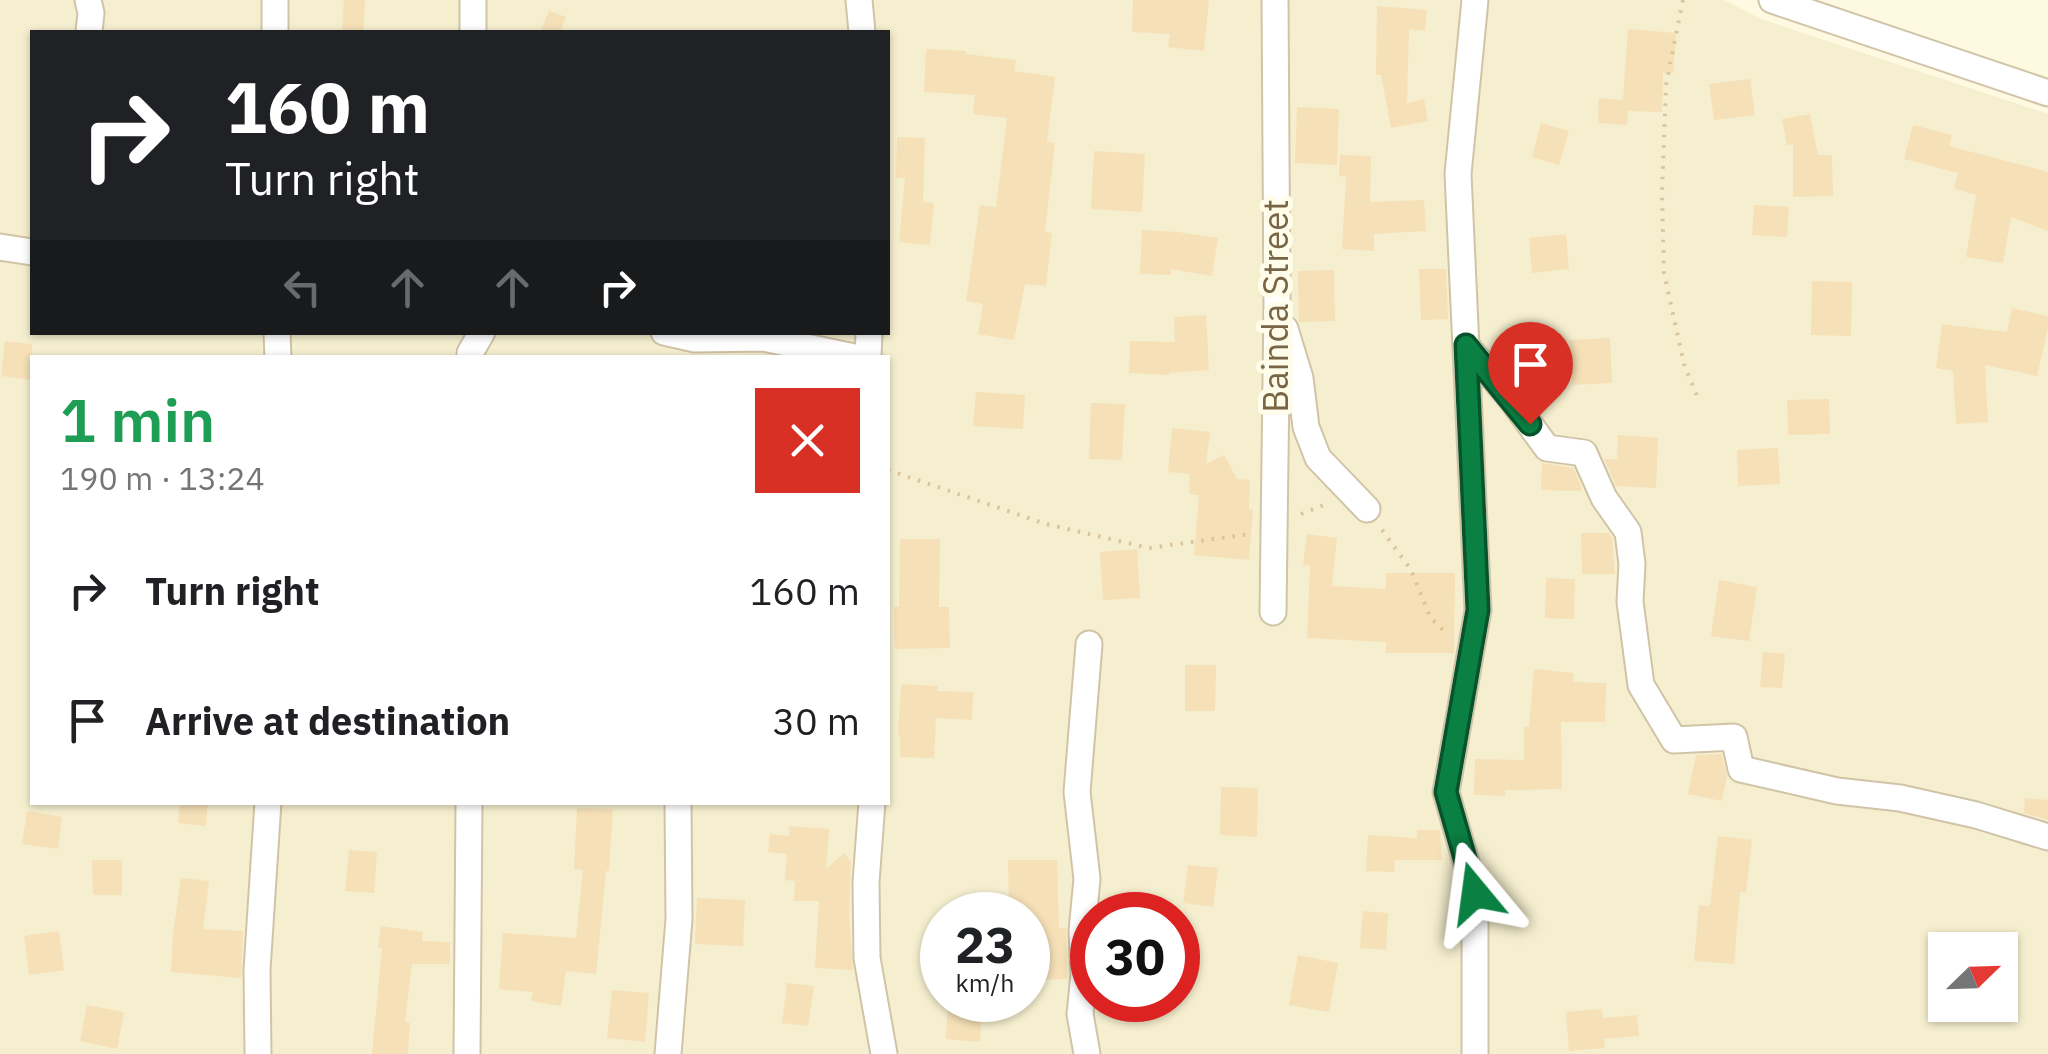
<!DOCTYPE html>
<html lang="en">
<head>
<meta charset="utf-8">
<style>
  body { margin:0; font-family:"IBM Plex Sans",sans-serif; background:#f2f2f2; color:#202124; height:100vh; display:flex; flex-direction:column; font-size:38px; white-space:nowrap }
  * { box-sizing:border-box; margin:0 }
  p { font-size:32px; color:#757577 }
  .icon { flex:none; width:55px; height:55px; fill:none; stroke:currentColor; stroke-width:2; stroke-linecap:round; stroke-linejoin:round }
  .map { position:relative; flex:1; overflow:hidden }
  .panel { position:absolute; left:30px; top:355px; width:860px; height:450px; display:flex; flex-direction:column; background:#fff; border-radius:0px; box-shadow:0 2px 8px #0004 }
  .panel>* { flex:none }
  .banner { position:absolute; left:30px; top:30px; width:860px; height:305px; border-radius:0px; box-shadow:0 2px 8px #0004; background:#202124; color:#fff; overflow:hidden }
  .needle { width:65px; rotate:67deg }
  .fabs { position:absolute; left:1928px; top:932px; display:grid; gap:20px }
  .fabs a { display:grid; place-items:center; width:90px; height:90px; border-radius:0px; background:#fff; box-shadow:0 2px 8px #0004; font-size:50px }
  .speed { position:absolute; left:920px; top:892px; display:flex; gap:20px; font-size:50px; font-weight:700; text-align:center }
  .speed>* { display:grid; place-content:center; width:130px; height:130px; border-radius:50%; background:#fff; box-shadow:0 2px 8px #0004; line-height:1 }
  .speed small { font-size:25px; font-weight:400 }
  .speed .limit { border:15px solid #d22; background:#fff; color:#111 }
  .pin { position:absolute; display:grid; place-items:center; width:85px; height:85px; color:#fff; margin:-102px -42px; border-radius:50% 50% 50% 0; rotate:-45deg; box-shadow:0 0 10px #0007 }
  .pin .icon { rotate:45deg }
  .me { position:absolute; width:110px; margin:-55px; rotate:344deg; stroke-linejoin:round; filter:drop-shadow(0 0 8px #0008) }
  .turn { display:flex; align-items:center; gap:35px; height:210px; padding:0 30px; font-size:45px }
  .turn .icon { width:130px; height:130px; stroke-width:2.5 }
  .turn b { display:block; font-size:70px; line-height:85px }
  .lanes { display:flex; align-items:center; height:95px; padding:0 30px; background:#0003; justify-content:center; gap:50px; direction:ltr }
  .lanes .off { opacity:.35 }
  .round { display:grid; place-items:center; flex:none; width:105px; height:105px; border-radius:0px; background:#f2f2f2 }
  .head { display:flex; align-items:center; justify-content:space-between; height:170px; padding:0 30px }
  h1 { font-size:60px; font-weight:600; line-height:75px; color:#1e9e55 }
  ul { padding:0; list-style:none }
  li { display:flex; align-items:center; gap:30px; height:130px; padding:0 30px }
  li div { flex:1 }
  li b { display:block; font-size:38px }
  li em { font-style:normal }
  .map>svg:first-child { display:block }
</style>
</head>
<body>
<div class="map">
<svg width="2048" height="1054" viewBox="0 0 2048 1054">
  <rect width="100%" height="100%" fill="#fefae1"/>
  <!-- residential -->
  <path fill="#f6efcf" fill-rule="evenodd" d="M0,0H1724L1761,19L2048,114V1054H0ZM32,32H888V332H32ZM32,358H888V802H32ZM942,915H1028V1000H942ZM1092,915H1178V1000H1092ZM1945,950H2000V1005H1945Z"/>
  <!-- building -->
  <path fill="#f5e0b7" d="M344,0H365L363,32H342Z
    M1133,0H1209L1204,51L1168,47L1170,34L1132,32Z
    M1377,6L1427,10L1425,31L1409,29L1407,103L1424,99L1428,121L1391,128L1381,75H1376Z
    M549,11L566,17L560,32H540Z
    M1628,29L1676,33L1673,73H1663L1662,112L1628,111L1627,125L1598,123L1599,98L1623,100Z
    M926,49L966,51V54L1016,60L1014,71L1055,77L1047,142L1055,143L1045,232L1052,233L1046,286L1025,284L1014,340L978,334L983,304L966,301L980,205L996,207L1007,118L973,114L975,95L924,92Z
    M1750,79L1755,115L1714,120L1709,84Z
    M1297,107L1339,109L1337,165L1295,163Z
    M1810,114L1818,155H1832L1833,196L1793,197V144L1787,145L1782,119Z
    M1541,123L1569,131L1559,165L1532,157Z
    M1913,125L1952,135L1949,146L2048,172V231L2011,217L2003,263L1966,257L1976,195L1954,189L1958,173L1904,159Z
    M897,137L925,138L923,202L934,203L930,245L899,242L905,178H896Z
    M1094,151L1145,154L1142,212L1091,209Z
    M1340,155L1371,156L1370,202L1424,200L1426,231L1374,234V251L1342,249L1346,177L1339,176Z
    M1754,205L1789,207L1787,237L1752,235Z
    M1142,230L1178,232L1218,238L1212,276L1171,269V275L1140,274Z
    M1566,234L1569,269L1532,273L1529,238Z
    M1419,269H1446L1448,319L1421,320Z
    M1334,270L1335,321L1299,322L1298,271Z
    M1812,281L1852,282L1851,336L1811,335Z
    M2012,308L2048,316V327L2037,376L1985,365L1988,422L1956,424L1953,371L1936,368L1942,324L2007,332Z
    M1206,315L1209,370L1169,373V375L1129,373L1130,341L1175,342L1174,317Z
    M1610,338L1612,383L1572,385L1570,340Z
    M5,341L32,344V380L1,376Z
    M976,392L1025,395L1023,429L973,426Z
    M1829,399L1830,434L1788,435L1787,400Z
    M1091,403L1125,404L1122,460L1089,459Z
    M1172,428L1210,432L1206,464L1224,455L1237,479L1250,480L1249,509L1253,510L1249,560L1194,555L1199,495L1189,494L1190,474L1168,472Z
    M1618,435L1658,438L1656,488L1616,486L1604,459H1617Z
    M1778,448L1780,484L1738,486L1737,450Z
    M1542,463L1573,468L1581,486V491L1541,490Z
    M1581,533H1609L1612,538L1615,574H1582Z
    M1307,534L1337,538L1332,586L1386,589V573H1455L1454,653H1386V642L1307,638L1310,566L1303,565Z
    M900,539H940L939,607H949L950,648L895,649L894,607H899Z
    M1137,549L1140,598L1103,600L1100,552Z
    M1546,578L1575,579L1574,619L1545,618Z
    M1719,580L1757,587L1749,641L1711,636Z
    M1763,652L1785,654L1782,688L1760,687Z
    M1185,665H1216L1215,711H1185Z
    M1534,669L1574,673L1573,682L1606,683L1605,722H1561L1562,789L1505,790V796L1474,795L1475,759L1524,760V727H1529Z
    M901,684L938,686L937,691L973,692L972,720L936,718L934,758L900,757V736H898Z
    M1721,754L1727,776L1722,801L1688,794L1696,755Z
    M1221,787L1258,788L1257,837L1220,835Z
    M2025,798L2048,800V820L2024,813Z
    M180,802H208L206,826L178,823Z
    M577,808L613,809L609,871H606L596,974L566,971L561,1006L531,1001L533,992L499,989L503,933L576,938L583,870L574,869Z
    M27,811L62,817L58,849L22,844Z
    M789,826L829,829L826,869L844,853L851,862L849,911L853,970L815,968L819,901H794L795,881L785,880L787,854L768,852L770,834L789,836Z
    M1417,830H1440L1442,860H1395L1394,872L1366,871L1368,835L1417,838Z
    M1718,836L1752,840L1746,893L1740,892L1734,964L1694,961L1699,905L1710,906Z
    M349,850L377,852L374,893L345,891Z
    M92,860H122V895H93Z
    M1008,860H1057L1059,928H1066L1067,979L1038,980L1037,917L1009,915Z
    M1188,865L1218,868L1213,907L1183,903Z
    M181,878L209,881L203,929L243,931L241,978L171,972L173,934Z
    M697,898L745,900L743,946L695,944Z
    M1363,911L1388,913L1386,950L1360,948Z
    M381,926L423,932L422,941L450,942V964H412L405,1022L410,1023L408,1054H372L382,948H378Z
    M59,931L64,970L29,975L24,936Z
    M1298,955L1338,963L1329,1012L1289,1005Z
    M787,983L814,986L808,1026L782,1023Z
    M612,990L649,993L645,1042L607,1038Z
    M948,1000H982L980,1042L946,1039Z
    M87,1005L124,1012L117,1049L80,1041Z
    M1602,1009L1603,1018L1637,1015L1639,1036L1604,1039L1605,1048L1569,1051L1566,1012Z"/>
  <g fill="none" stroke-linecap="round" stroke-linejoin="round">
    <defs>
      <path id="street" d="M88,0L91,13L89,32
        M275,0V32
        M859,0L862,32
        M1772,0L2048,93
        M473,32V0
        M0,247L32,252
        M1285,329L1300,378L1306,427L1318,458L1367,509
        M277,332L278,358
        M664,332L695,339L763,338L859,358
        M1466,345L1512,400L1547,448L1584,453L1604,498L1628,532L1632,564L1630,602L1641,685L1674,740L1734,737L1741,769L1837,791L1900,798L1976,815L2048,837
        M470,358V353L482,332
        M868,358L869,332
        M1273,612L1277,305L1275,0
        M872,802L866,882L867,958L884,1054
        M258,1054L257,970L268,802
        M467,1054L469,802
        M668,1054L679,919L678,802
        M1087,1054L1080,1014L1084,975L1082,931L1087,879L1077,792L1089,644
        M1475,1054V893L1446,792L1478,610L1458,174L1475,0"/>
    </defs>
    <!-- street casing -->
    <use href="#street" stroke="#d0c4a7" stroke-width="29"/>
    <!-- path -->
    <path stroke="#dac49a" stroke-width="4" stroke-dasharray="2.5 8" stroke-linecap="butt" d="M1683,0L1666,85L1662,193L1664,273L1684,364L1697,396
      M888,470L1046,524L1149,548L1250,534
      M1301,514L1329,503
      M1382,530L1411,570L1430,617L1448,635"/>
    <!-- street -->
    <use href="#street" stroke="#fff" stroke-width="25"/>
  </g>
  <g fill="none" stroke-linecap="round" stroke-linejoin="round">
    <defs>
      <path id="route" d="M1475,893L1446,792L1478,610L1466,345L1530,424"/>
    </defs>
    <!-- route casing -->
    <use href="#route" stroke="#07532c" stroke-width="25"/>
    <!-- route -->
    <use href="#route" stroke="#0b8043" stroke-width="18"/>
  </g>
  <g text-anchor="middle" stroke-width="10" stroke-linejoin="round" paint-order="stroke">
    <!-- street labels -->
    <g font-size="35" fill="#776546" stroke="#fffce9">
      <text transform="translate(1276 306) rotate(-90)" y="12">Bainda Street</text>
    </g>
  </g>
</svg>
<div class="fabs">
<a><svg class="needle" viewBox="-14 -14 28 28"><path d="M0-13l5 13h-10z" fill="#e53935"/><path d="M0 13l5-13h-10z" fill="#757577"/></svg></a>
</div>
<div class="speed"><div>23<small>km/h</small></div><div class="limit">30</div></div>
<div class="pin" style="left:1530px;top:424px;background:#d93025"><svg class="icon" aria-label="arrive" viewBox="0 0 24 24"><path d="M6 21V4h12l-3 4 3 4H6"/></svg></div>
<svg class="me" style="left:1475px;top:893px" viewBox="-20 -20 40 40"><path d="M0-17L14 15 0 8-14 15z" fill="#0b8043" stroke="#fff" stroke-width="4"/></svg>
<div class="banner">
<div class="turn"><svg class="icon" aria-label="right" viewBox="0 0 24 24"><path d="M7 20v-9h11M14 6l5 5-5 5"/></svg><div><b>160 m</b>Turn right</div></div>
<div class="lanes"><svg class="icon off" aria-label="left" viewBox="0 0 24 24"><path d="M17 20v-9H6M10 6l-5 5 5 5"/></svg><svg class="icon off" aria-label="ahead" viewBox="0 0 24 24"><path d="M12 20V5M6 11l6-6 6 6"/></svg><svg class="icon off" aria-label="ahead" viewBox="0 0 24 24"><path d="M12 20V5M6 11l6-6 6 6"/></svg><svg class="icon" aria-label="right" viewBox="0 0 24 24"><path d="M7 20v-9h11M14 6l5 5-5 5"/></svg></div>
</div>
<section class="panel">
<div class="head"><div><h1>1 min</h1><p>190 m · 13:24</p></div><a class="round" style="background:#d93025;color:#fff"><svg class="icon" aria-label="close" viewBox="0 0 24 24"><path d="M6 6l12 12M18 6L6 18"/></svg></a></div>
<ul>
<li><svg class="icon" aria-label="right" viewBox="0 0 24 24"><path d="M7 20v-9h11M14 6l5 5-5 5"/></svg><div><b>Turn right</b></div><em>160 m</em></li>
<li><svg class="icon" aria-label="arrive" viewBox="0 0 24 24"><path d="M6 21V4h12l-3 4 3 4H6"/></svg><div><b>Arrive at destination</b></div><em>30 m</em></li>
</ul>
</section>
</div>
</body>
</html>
